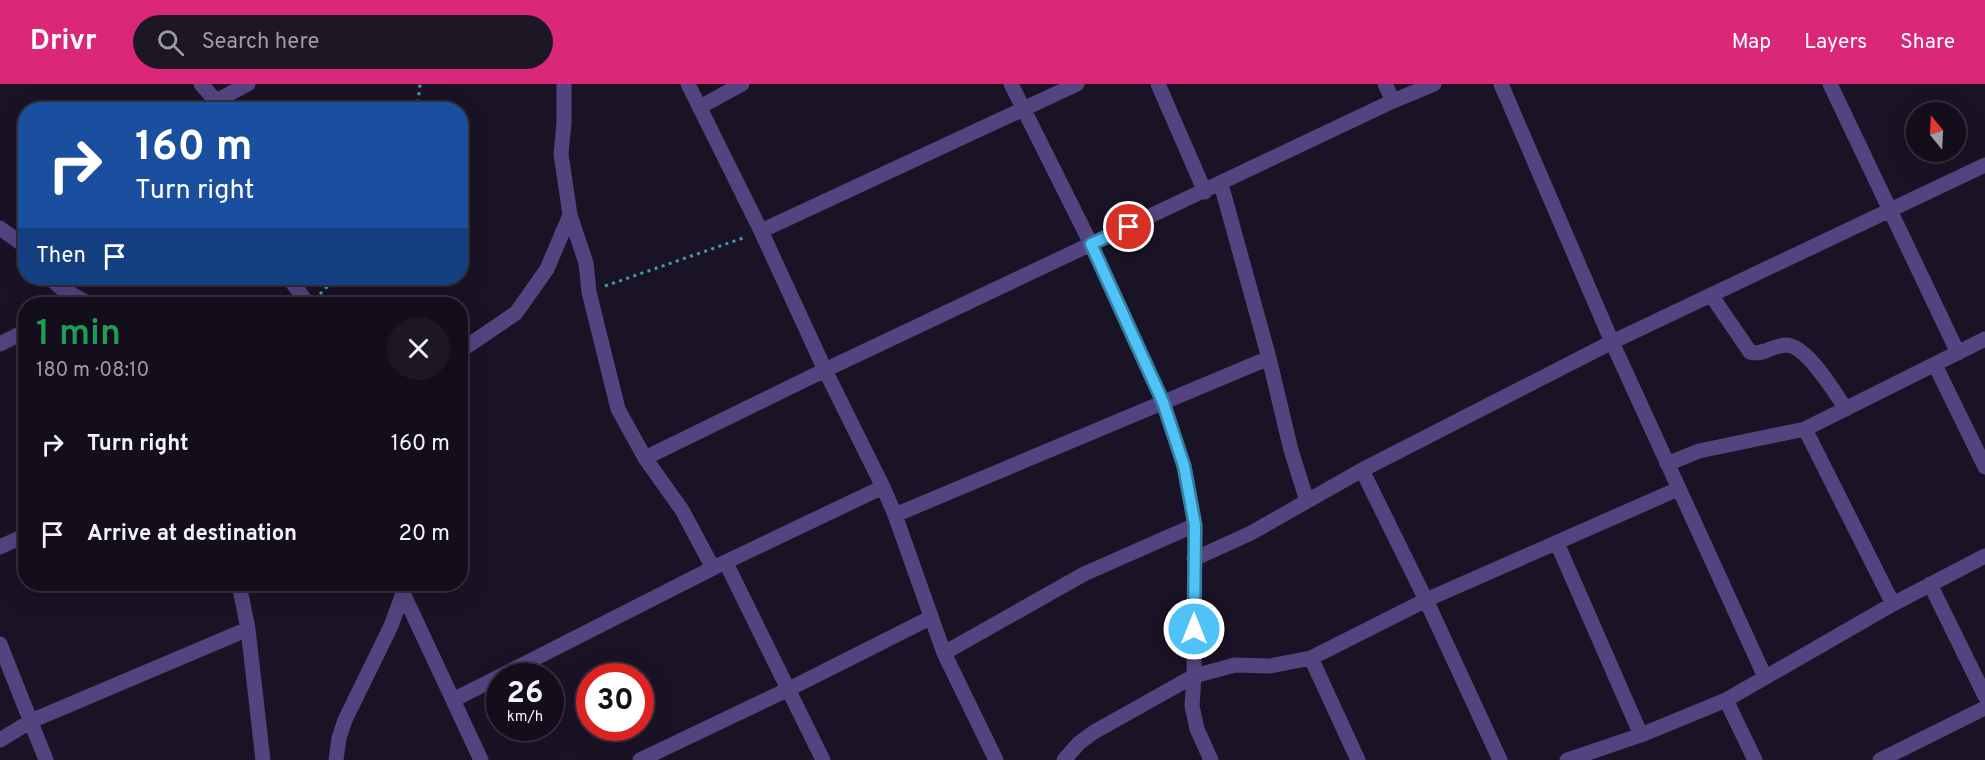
<!DOCTYPE html>
<html lang="en">
<head>
<meta charset="utf-8">
<style>
  body { margin:0; font-family:Overpass,sans-serif; background:#1d1725; color:#f1f3f6; height:100vh; display:flex; flex-direction:column; font-size:22px; white-space:nowrap }
  * { box-sizing:border-box; margin:0 }
  p { font-size:20px; color:#9d9ca3 }
  .icon { flex:none; width:33px; height:33px; fill:none; stroke:currentColor; stroke-width:2; stroke-linecap:round; stroke-linejoin:round }
  .map { position:relative; flex:1; overflow:hidden }
  .side { position:absolute; left:18px; top:213px; width:450px; height:294px; display:flex; flex-direction:column; background:#140e1c; border-radius:24px; box-shadow:0 6px 24px #0002,0 0 0 2px #332e3b }
  .side>* { flex:none }
  .guide { position:absolute; left:18px; top:18px; width:450px; height:183px; border-radius:24px; box-shadow:0 6px 24px #0002,0 0 0 2px #332e3b; background:#1a4fa0; color:#fff; overflow:hidden }
  .needle { width:39px; rotate:342deg }
  .buttons { position:absolute; left:1906px; top:18px; display:grid; gap:12px }
  .buttons a { display:grid; place-items:center; width:60px; height:60px; border-radius:50%; background:#140e1c; box-shadow:0 6px 24px #0002,0 0 0 2px #332e3b; font-size:30px }
  .speed { position:absolute; left:486px; top:579px; display:flex; gap:12px; font-size:30px; font-weight:700; text-align:center }
  .speed>* { display:grid; place-content:center; width:78px; height:78px; border-radius:50%; background:#140e1c; box-shadow:0 6px 24px #0002,0 0 0 2px #332e3b; line-height:1 }
  .speed small { font-size:15px; font-weight:400 }
  .speed .limit { border:9px solid #d22; background:#fff; color:#111 }
  .pin { position:absolute; display:grid; place-items:center; width:51px; height:51px; color:#fff; margin:-26px; border:3px solid #fff; border-radius:50%; box-shadow:0 2px 6px #0007 }
  .me { position:absolute; width:66px; margin:-33px; rotate:0deg; stroke-linejoin:round; filter:drop-shadow(0 0 4px #0008) }
  .turn { display:flex; align-items:center; gap:21px; height:126px; padding:0 18px; font-size:27px }
  .turn .icon { width:78px; height:78px; stroke-width:2.5 }
  .turn b { display:block; font-size:42px; line-height:51px }
  .then { display:flex; align-items:center; height:57px; padding:0 18px; background:#0003; gap:12px; font-size:22px }
  .round { display:grid; place-items:center; flex:none; width:63px; height:63px; border-radius:32px; background:#1d1725 }
  .overview { display:flex; align-items:center; justify-content:space-between; height:102px; padding:0 18px }
  h1 { font-size:36px; font-weight:600; line-height:45px; color:#1e9e55 }
  ul { padding:0; list-style:none }
  li { display:flex; align-items:center; gap:18px; height:90px; padding:0 18px }
  li div { flex:1 }
  li b { display:block; font-size:22px }
  li em { font-style:normal }
  header { display:flex; align-items:center; gap:36px; box-sizing:border-box; height:84px; padding:0 30px; background:#db2777; color:#fff }
  header strong { font-size:28px }
  nav { display:flex; gap:33px; margin-inline-start:auto; font-size:21px }
  .search { width:420px; height:54px; background:#1d1725; display:flex; align-items:center; gap:15px; box-sizing:border-box; padding:0 21px; border-radius:33px; color:#9d9ca3; font-size:22px }
  .map>svg:first-child { display:block }
</style>
</head>
<body>
<header>
<strong>Drivr</strong>
<div class="search"><svg class="icon" aria-label="search" viewBox="0 0 24 24"><circle cx="10" cy="10" r="6"/><path d="M15 15l6 6"/></svg>Search here</div>
<nav><a>Map</a><a>Layers</a><a>Share</a></nav>
</header>
<div class="map">
<svg width="1985" height="676" viewBox="0 0 1985 676">
  <rect width="100%" height="100%" fill="#1a1326"/>
  <g fill="none" stroke-linecap="round" stroke-linejoin="round">
    <!-- path -->
    <path stroke="#409aab" stroke-width="3" stroke-dasharray="3 4.5" stroke-linecap="butt" d="M417,26L420,0
      M605,202L746,153
      M320,210L336,194"/>
    <!-- minor -->
    <path stroke="#53447f" stroke-width="15" d="M201,0L216,17L220,26
      M688,0L761,147L825,286L883,403L895,431L944,569L996,676
      M1011,0L1091,160L1163,318L1184,382L1195,441L1194,592L1192,622L1197,645L1211,676
      M1158,0L1205,108
      M1385,0L1393,17
      M1501,0L1612,258L1765,593
      M1830,0L1958,269
      M216,17L248,0
      M700,23L742,0
      M1221,100L1269,274L1291,366L1307,417
      M570,131L586,179L589,208L618,325L645,374L682,426L713,484
      M0,144L26,163
      M761,147L1077,0
      M50,194L61,204L89,220
      M289,194L308,220
      M1711,211L1750,268C1763,272 1773,261 1786,261C1807,261 1835,309 1846,325
      M0,260L26,247
      M460,267L516,229L547,185L570,131L561,70L564,39V0
      M1935,281L1985,383
      M1805,345L1893,520
      M645,374L825,286L1393,17L1434,0
      M1667,380L1699,367L1805,345L1985,255
      M1362,386L1426,516L1500,676
      M895,431L1269,274
      M1557,459L1641,651
      M0,463L26,451
      M1194,475L1251,449L1362,386L1612,258L1985,81
      M726,479L823,676
      M239,500L248,545L263,676
      M1930,500L1985,612
      M403,509L481,676
      M0,560L46,676
      M944,569L1084,490L1195,441
      M1311,574L1358,676
      M453,616L713,484L883,403
      M1726,616L1755,676
      M0,656L31,637L248,545
      M336,676L339,654L345,636L391,542L403,509V500
      M640,676L789,605L930,534
      M1064,676L1079,659L1094,648L1194,592L1235,581L1270,582L1311,574L1426,516L1678,405
      M1567,676L1641,651L1726,616L1893,520L1985,472
      M1880,676L1985,624"/>
  </g>
  <g fill="none" stroke-linecap="round" stroke-linejoin="round">
    <defs>
      <path id="route" d="M1129,143L1091,160L1163,318L1184,382L1195,441L1194,545"/>
    </defs>
    <!-- route casing -->
    <use href="#route" stroke="#337fa1" stroke-width="15"/>
    <!-- route -->
    <use href="#route" stroke="#4fc3f7" stroke-width="10"/>
  </g>
</svg>
<div class="buttons">
<a><svg class="needle" viewBox="-14 -14 28 28"><path d="M0-13l5 13h-10z" fill="#e53935"/><path d="M0 13l5-13h-10z" fill="#9d9ca3"/></svg></a>
</div>
<div class="speed"><div>26<small>km/h</small></div><div class="limit">30</div></div>
<div class="pin" style="left:1129px;top:143px;background:#d93025"><svg class="icon" aria-label="arrive" viewBox="0 0 24 24"><path d="M6 21V4h12l-3 4 3 4H6"/></svg></div>
<svg class="me" style="left:1194px;top:545px" viewBox="-20 -20 40 40"><circle r="17" fill="#4fc3f7" stroke="#fff" stroke-width="3"/><path d="M0-11L8 9 0 5-8 9z" fill="#fff"/></svg>
<div class="guide">
<div class="turn"><svg class="icon" aria-label="right" viewBox="0 0 24 24"><path d="M7 20v-9h11M14 6l5 5-5 5"/></svg><div><b>160 m</b>Turn right</div></div>
<div class="then">Then<svg class="icon" aria-label="arrive" viewBox="0 0 24 24"><path d="M6 21V4h12l-3 4 3 4H6"/></svg></div>
</div>
<section class="side">
<div class="overview"><div><h1>1 min</h1><p>180 m · 08:10</p></div><a class="round"><svg class="icon" aria-label="close" viewBox="0 0 24 24"><path d="M6 6l12 12M18 6L6 18"/></svg></a></div>
<ul>
<li><svg class="icon" aria-label="right" viewBox="0 0 24 24"><path d="M7 20v-9h11M14 6l5 5-5 5"/></svg><div><b>Turn right</b></div><em>160 m</em></li>
<li><svg class="icon" aria-label="arrive" viewBox="0 0 24 24"><path d="M6 21V4h12l-3 4 3 4H6"/></svg><div><b>Arrive at destination</b></div><em>20 m</em></li>
</ul>
</section>
</div>
</body>
</html>
